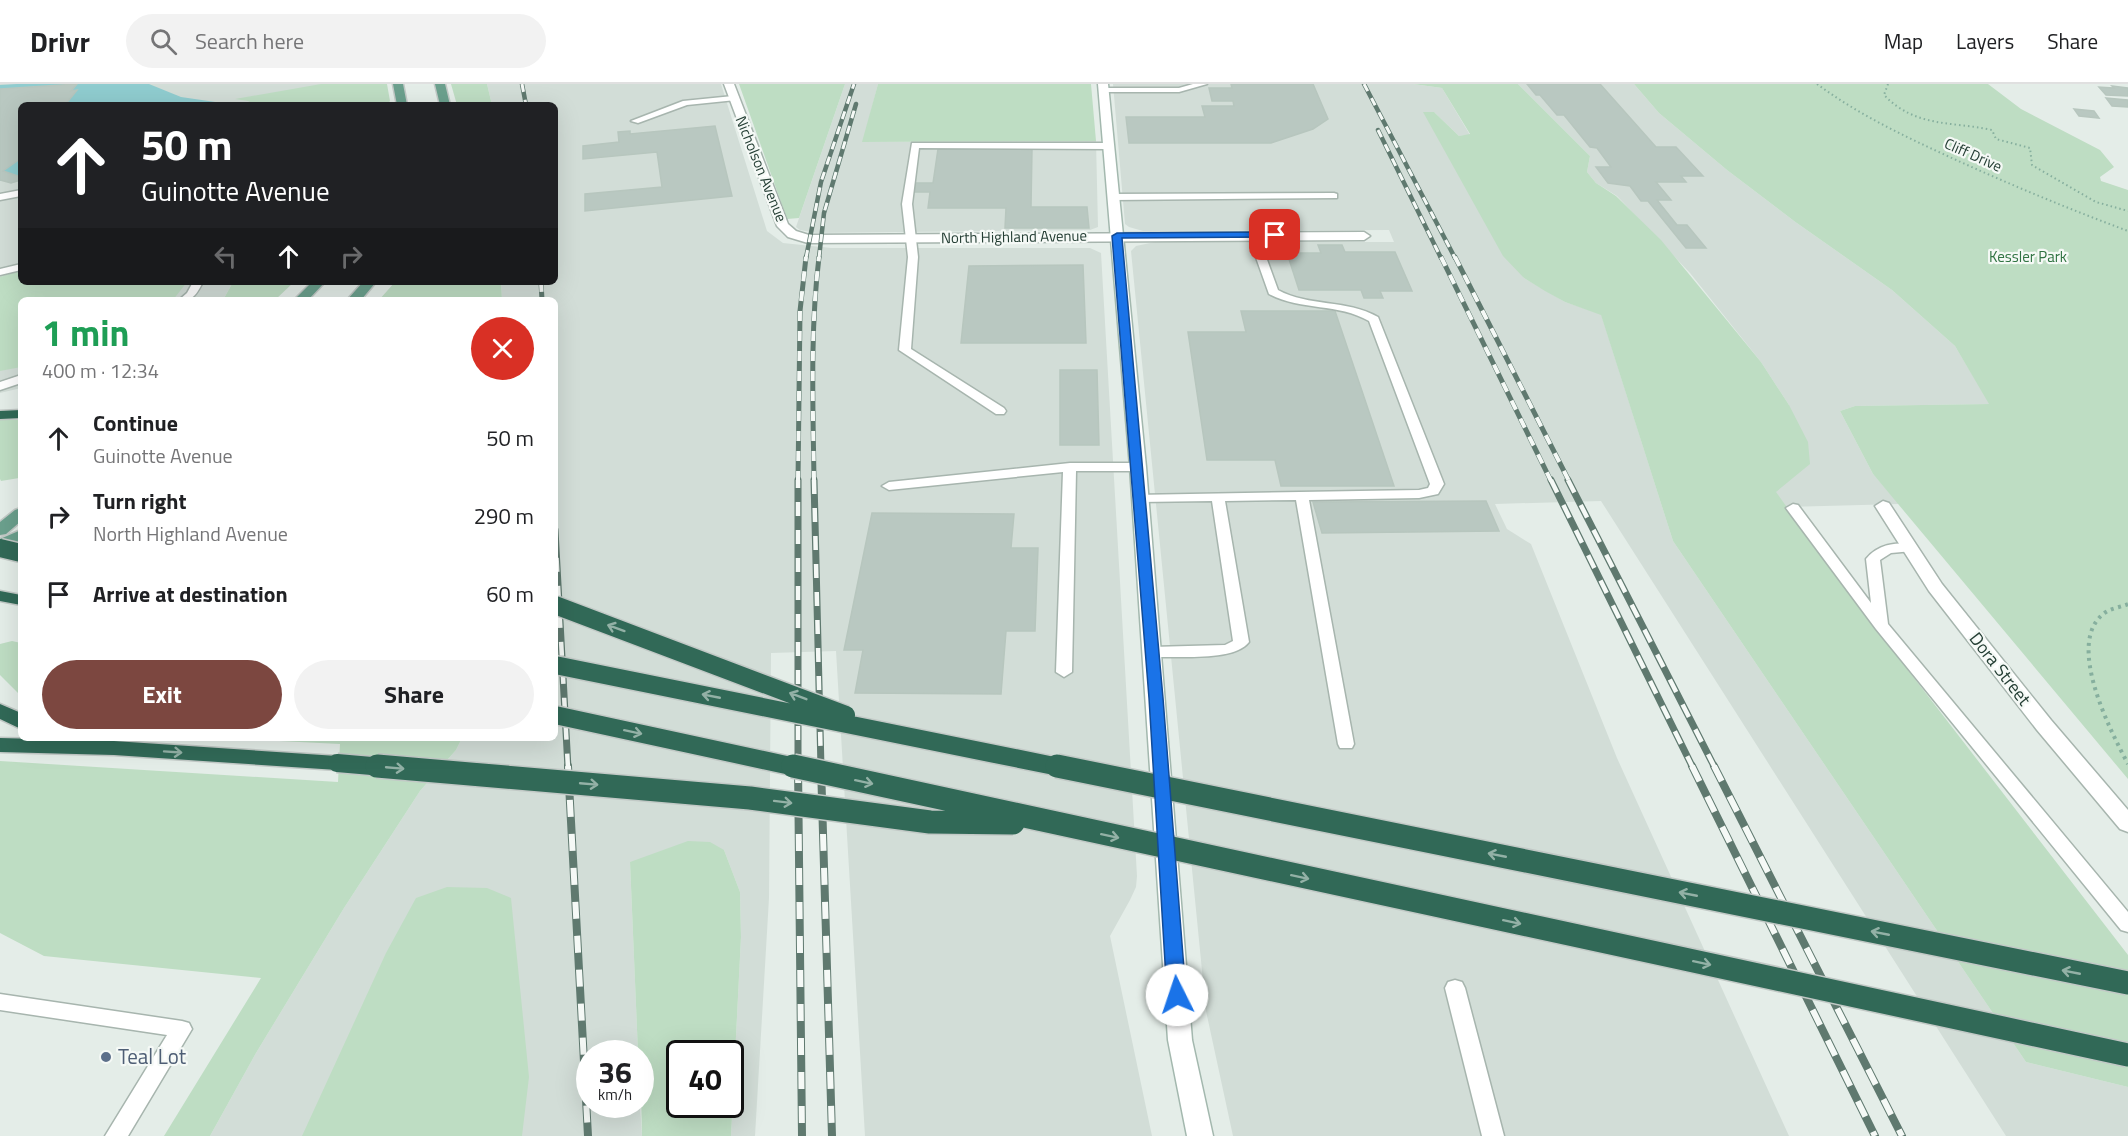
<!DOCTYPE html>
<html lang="en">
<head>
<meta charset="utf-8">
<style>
  body { margin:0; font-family:"Titillium Web",sans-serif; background:#f2f2f2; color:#202124; height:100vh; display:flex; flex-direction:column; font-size:22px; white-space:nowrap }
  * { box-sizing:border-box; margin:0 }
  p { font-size:20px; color:#757577 }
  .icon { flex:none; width:33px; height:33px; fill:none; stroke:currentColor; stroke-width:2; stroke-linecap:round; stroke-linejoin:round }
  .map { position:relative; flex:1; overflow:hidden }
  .panel { position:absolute; left:18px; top:213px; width:540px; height:444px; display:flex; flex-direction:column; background:#fff; border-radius:9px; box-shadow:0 6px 24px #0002 }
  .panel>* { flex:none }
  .guide { position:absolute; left:18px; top:18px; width:540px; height:183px; border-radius:9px; box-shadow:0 6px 24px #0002; background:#202124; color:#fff; overflow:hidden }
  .speed { position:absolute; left:576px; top:956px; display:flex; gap:12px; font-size:30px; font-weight:700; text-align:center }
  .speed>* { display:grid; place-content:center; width:78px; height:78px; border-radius:50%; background:#fff; box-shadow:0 6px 24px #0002; line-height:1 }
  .speed small { font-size:15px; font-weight:400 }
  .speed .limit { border:3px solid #111; border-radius:9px; background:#fff; color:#111 }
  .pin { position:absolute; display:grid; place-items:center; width:51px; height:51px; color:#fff; margin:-26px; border-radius:12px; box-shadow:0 3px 9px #0006 }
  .me { position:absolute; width:66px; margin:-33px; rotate:356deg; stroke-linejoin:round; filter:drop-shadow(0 0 4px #0008) }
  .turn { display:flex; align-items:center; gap:21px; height:126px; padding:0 24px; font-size:27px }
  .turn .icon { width:78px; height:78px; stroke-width:2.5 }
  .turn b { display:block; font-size:42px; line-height:51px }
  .lanes { display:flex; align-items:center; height:57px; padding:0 24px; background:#0003; justify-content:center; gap:30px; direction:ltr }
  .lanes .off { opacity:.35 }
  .round { display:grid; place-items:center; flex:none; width:63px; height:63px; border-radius:32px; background:#f2f2f2 }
  .headline { display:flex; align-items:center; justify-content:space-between; height:102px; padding:0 24px }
  h1 { font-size:36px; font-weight:700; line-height:45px; color:#1e9e55 }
  .action { display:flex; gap:12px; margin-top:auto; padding:12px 24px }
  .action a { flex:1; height:69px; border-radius:36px; background:#7c4740; color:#fff; font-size:24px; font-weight:700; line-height:69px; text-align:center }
  .action a+a { background:#f2f2f2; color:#202124 }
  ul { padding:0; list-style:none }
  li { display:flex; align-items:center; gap:18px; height:78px; padding:0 24px }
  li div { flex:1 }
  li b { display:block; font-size:22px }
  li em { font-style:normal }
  header { display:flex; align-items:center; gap:36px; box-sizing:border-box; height:84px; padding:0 30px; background:#fff; border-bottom:2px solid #e0e0e0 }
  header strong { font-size:28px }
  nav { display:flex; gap:33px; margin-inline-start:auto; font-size:21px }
  .search { width:420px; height:54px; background:#f2f2f2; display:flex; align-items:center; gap:15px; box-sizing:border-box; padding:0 21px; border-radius:33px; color:#757577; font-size:22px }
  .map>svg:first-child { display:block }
</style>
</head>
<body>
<header>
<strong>Drivr</strong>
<div class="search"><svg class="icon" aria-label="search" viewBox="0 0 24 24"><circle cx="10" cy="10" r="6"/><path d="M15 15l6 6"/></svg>Search here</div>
<nav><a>Map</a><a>Layers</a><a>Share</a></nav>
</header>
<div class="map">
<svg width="2128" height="1052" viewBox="0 0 2128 1052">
  <rect width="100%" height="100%" fill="#e4ede8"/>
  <!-- built -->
  <path fill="#d2ddd7" d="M0,0H369L372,21H21V198H233L223,216H21V304L0,309Z
    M487,0H721L767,147L783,159L831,164H1090L1101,169L1137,792L1136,803L1130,816L1110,852L1152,1052H865L836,567L771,569L769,814L755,1052H731L741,853L740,808L724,766L630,778L638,969H590V1020H640L642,1052H210L256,969L344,824L420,707L456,666L462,654H555V216H502L501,198H555V21H492Z
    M845,0H878L863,58L1096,57L1098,143L1090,146L816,149L800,146L796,143Z
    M1113,0H1413L1442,4L1470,51L1459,52L1434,28L1524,194L1565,218L1601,230L1673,457L2026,978L2128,1003V1052H2006L1601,417L1495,420L1507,445L1531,460L1617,674L1789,1052H1233L1206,927L1131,167L1136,162L1155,158H1394L1389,146L1143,147L1129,143L1125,140Z
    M1518,0H1634L1659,29L1727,86L1794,137L1892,206L1955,262L1990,320L1855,322L1840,327L1873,390L1899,420L1786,423L1775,408L1789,321L1761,278L1690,189L1617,112L1596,99L1587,88L1590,72Z"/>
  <!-- green -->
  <path fill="#beddc3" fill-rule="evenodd" d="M321,0H387L390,17L387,21H255L248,17L235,15Z
    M451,0H487L492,21H457Z
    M739,0H845L799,134L787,135Z
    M878,0H1091L1096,57L862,58Z
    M1413,0H1518L1590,72L1587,88L1596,99L1616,112L1661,156L1761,278L1789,321L1808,358L1810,380L1776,408L1850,511L2128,871V1003L2026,978L1673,457L1601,231L1565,218L1545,207L1524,194L1503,172L1423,28H1434L1459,52L1470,50L1442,4Z
    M1634,0H1988L2021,25L2100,66L2114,83L2100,93L2101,97L2128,106V695L1873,390L1840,327L1855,322L1989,320L1955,262L1892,206L1794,137L1727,86L1659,29Z
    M21,186V198H187L173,216H21V283L0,287V193Z
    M233,198H294L275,216H223Z
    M395,198H501L502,216H379Z
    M0,336H21L20,406L19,394L1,397L0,395Z
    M12,557L21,559V612L0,591V560Z
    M221,654H462L456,666L420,707L344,824L256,969L210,1052H164L261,894L44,872L0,849V677L338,698L340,660Z
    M688,757L710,758L724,766L740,808L741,853L731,1052H642L640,969H638L630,778ZM680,969H730V1020H680Z
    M447,803L487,804L511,814L529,993L522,1052H302L386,869L416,814Z"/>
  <!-- water -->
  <path fill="#8fcccf" d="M17,0H149L181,13L236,21H21V91L0,97V1Z"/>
  <!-- building -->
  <path fill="#b9c8c1" stroke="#b7c6be" stroke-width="1.5" d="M77,0L71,7L77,6L65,21H21V74L3,87L21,93V96L11,99L0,96V5Z
    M1231,0H1313L1328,35L1313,45L1271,59H1129L1126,33H1205L1202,22H1234L1233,17H1212L1209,4H1232Z
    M1527,0H1600L1656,63H1676L1703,92H1681L1686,98H1656L1671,116H1657L1677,141H1687L1706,164H1686L1648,117H1641L1630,102L1608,99L1596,83H1611L1597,64L1590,63L1564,31H1557L1540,11H1536Z
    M2112,2L2128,4V12L2106,11L2099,3L2114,4Z
    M2106,14L2128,16V23L2112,22Z
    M2074,25L2094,27L2099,34L2079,32Z
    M715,42L732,112L585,127V110L662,103L657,68L583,75V62L619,58L618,48L630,47V50Z
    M938,65H1032L1031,123H1087L1089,144H1005L1006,124H928L930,108H914L916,99H933Z
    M1318,161H1342L1345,168H1395L1412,207H1380L1383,214H1364L1361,206H1299L1287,169H1321Z
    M1083,181L1086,259H961L969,182Z
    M1241,227H1335L1394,402H1281L1275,376H1207L1188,248H1246Z
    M1060,286H1097L1099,361H1060Z
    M1486,417L1499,447L1322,449L1313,418Z
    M872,429L1014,430L1011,464H1038L1035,547H1006L1001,610L855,609L863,566H844Z"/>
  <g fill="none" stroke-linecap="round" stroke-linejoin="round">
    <defs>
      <path id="lane" d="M1193,0H1207L1179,8H1103L1099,6L1103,4H1179Z
        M733,12H736V16L687,21L638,39L631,37L683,17Z
        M912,59H1108L1112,62L1108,65L919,64L912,120L918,173L911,265L1004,324L1006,327L1004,330H996L899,266L908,173L902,120Z
        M21,106V112L0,116V110Z
        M1334,109L1337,110V114L1113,116L1108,113L1113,110Z
        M1253,148L1258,151L1278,206C1309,223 1346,215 1378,233L1444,400L1438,410L1419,414L1309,416L1354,660L1352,664H1340L1338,660L1296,416L1225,417L1249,558C1234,578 1176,572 1152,573L1144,568L1152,563L1225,561L1233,557L1212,417L1140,418L1133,414L1135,411L1419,406L1428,404L1430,400L1369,237C1338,219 1301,227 1269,210L1248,151Z
        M21,180V186L0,191V185Z
        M193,198H203C196,211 194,216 179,216L187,209Z
        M21,291V299L0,306V298Z
        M1070,379H1138L1145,383L1138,387H1076L1072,588L1064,593L1056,588L1063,388L889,406L882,402L889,398Z
        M1793,420L1798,421L1871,519L1866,475C1877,461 1896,457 1913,461L1915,464L1913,467L1891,469L1880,476L1888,540L2128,828V848L2121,846L1876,545L1786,424Z
        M1455,896L1462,898L1465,904L1504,1052H1482L1445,904L1448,898Z
        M0,910L182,937L189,939L192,945L128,1052H105L167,951L0,926Z"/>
      <path id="street" d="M724,0H734L788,140L796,147L809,151L1364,148L1370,152L1364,156L808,159L788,153L777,142Z
        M1883,417L1889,419L1942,500L2051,636L2128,726V748L2120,745L2037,646L1929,507L1875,422Z"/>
      <path id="secondary" d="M1098,0H1108L1146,383L1192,956L1213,1052H1187L1168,956L1130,383Z"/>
      <path id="primary" d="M393,0H403L407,21H397Z
        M435,0H445L450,21H440Z
        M312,198H325L308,216H294Z
        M363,198H376L361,216H347Z
        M21,424V437L6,450L0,451V438L15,426Z
        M21,446V457L0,466V455Z"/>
      <path id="highway" d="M21,326V334L0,335V327Z
        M0,507L21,511V521L0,517Z
        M0,620L21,629V645L0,635Z
        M0,654L114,657L337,672L344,674L347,679L344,684L337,686L114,671L0,668Z"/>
    </defs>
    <!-- lane casing -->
    <use href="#lane" stroke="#a7b5ae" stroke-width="3"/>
    <!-- street casing -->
    <use href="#street" stroke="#a7b5ae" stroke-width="3"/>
    <!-- secondary casing -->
    <use href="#secondary" stroke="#a3b8ae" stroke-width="3"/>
    <!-- primary casing -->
    <use href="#primary" stroke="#c2c9c6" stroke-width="3"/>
    <!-- highway casing -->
    <use href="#highway" stroke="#c2c9c6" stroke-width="3"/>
    <!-- path-far1 -->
    <path stroke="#86af9e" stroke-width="2" stroke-dasharray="1.5 3" stroke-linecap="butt" d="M1817,0C1859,31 1906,53 1954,75C2011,101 2069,125 2128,147
      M1888,0L1884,11C1916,44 1951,37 1992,46L1996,55L2030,64L2032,81L2096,118L2128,127"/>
    <!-- path -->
    <path stroke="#86af9e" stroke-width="4" stroke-dasharray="3 4.5" stroke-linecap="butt" d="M2128,520C2121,523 2112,524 2106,528C2063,556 2111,648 2128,680"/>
    <!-- lane -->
    <use href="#lane" fill="#fff" fill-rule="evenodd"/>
    <!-- street -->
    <use href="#street" fill="#fff" fill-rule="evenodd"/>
    <!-- secondary -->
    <use href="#secondary" fill="#fff" fill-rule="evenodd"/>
    <!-- primary -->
    <use href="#primary" fill="#6ba08d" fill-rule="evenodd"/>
    <!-- highway -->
    <use href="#highway" fill="#316957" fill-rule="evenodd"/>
    <defs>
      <path id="rail-far3" d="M522,0L526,21
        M1364,0L1455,174
        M1378,46L1441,174
        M806,174L821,98L854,0
        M819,174L824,129L856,20"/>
      <path id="rail-far2" d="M1441,173L1551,397
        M1455,173L1569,397
        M541,198L542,216
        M798,397L800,227L806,173
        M814,397C813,322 810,247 819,173"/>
      <path id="rail-far1" d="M814,396L821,684
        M1551,396L1693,684
        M1568,396L1715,684
        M555,446L568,684
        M798,684V396"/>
      <path id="rail" d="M568,682L588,1052
        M798,682L802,1052
        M821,682L832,1052
        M1692,682L1875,1052
        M1714,682L1902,1052"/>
    </defs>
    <!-- rail-far3 casing -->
    <use href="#rail-far3" stroke="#5f796f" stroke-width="4.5"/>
    <!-- rail-far2 casing -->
    <use href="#rail-far2" stroke="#5f796f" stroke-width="5"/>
    <!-- rail-far1 casing -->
    <use href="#rail-far1" stroke="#5f796f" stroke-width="7"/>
    <!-- rail casing -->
    <use href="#rail" stroke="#5f796f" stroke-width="8"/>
    <!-- rail-far3 -->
    <use href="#rail-far3" stroke="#f5f9f6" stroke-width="3" stroke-dasharray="8" stroke-linecap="butt"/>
    <!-- rail-far2 -->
    <use href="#rail-far2" stroke="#f5f9f6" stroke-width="4" stroke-dasharray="10" stroke-linecap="butt"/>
    <!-- rail-far1 -->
    <use href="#rail-far1" stroke="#f5f9f6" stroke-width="4.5" stroke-dasharray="14" stroke-linecap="butt"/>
    <!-- rail -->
    <use href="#rail" stroke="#f5f9f6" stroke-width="6" stroke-dasharray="17" stroke-linecap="butt"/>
    <defs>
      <path id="highway-bridge-far1" d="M0,464L21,469
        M555,521L846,631
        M555,581L1064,684
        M555,631L800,684
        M337,679L395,684"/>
      <path id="highway-bridge" d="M377,682L750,714L930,738L1013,739
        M793,682L2128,971
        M1057,682L2128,899"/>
    </defs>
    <!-- highway-bridge-far1 casing -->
    <use href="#highway-bridge-far1" stroke="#c2c9c6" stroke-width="21" stroke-linecap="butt"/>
    <!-- highway-bridge casing -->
    <use href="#highway-bridge" stroke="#c2c9c6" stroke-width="26" stroke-linecap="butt"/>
    <!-- highway-bridge-far1 -->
    <use href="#highway-bridge-far1" stroke="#316957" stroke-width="18"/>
    <!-- highway-bridge -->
    <use href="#highway-bridge" stroke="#316957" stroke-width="23"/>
  </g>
  <!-- one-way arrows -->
  <defs><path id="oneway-shaft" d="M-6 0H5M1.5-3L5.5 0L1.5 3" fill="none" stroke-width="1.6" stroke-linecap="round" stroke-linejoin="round" transform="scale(1.5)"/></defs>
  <g stroke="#93b1a6">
    <use href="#oneway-shaft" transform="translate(616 544) rotate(-160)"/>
    <use href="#oneway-shaft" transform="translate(711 612) rotate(-169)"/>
    <use href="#oneway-shaft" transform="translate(798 612) rotate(-159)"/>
    <use href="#oneway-shaft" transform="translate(633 648) rotate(12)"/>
    <use href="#oneway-shaft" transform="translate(173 668) rotate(4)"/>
    <use href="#oneway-shaft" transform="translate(395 684) rotate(5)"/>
    <use href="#oneway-shaft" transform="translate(864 698) rotate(12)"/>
    <use href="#oneway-shaft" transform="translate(589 700) rotate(5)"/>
    <use href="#oneway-shaft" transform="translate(783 718) rotate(7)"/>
    <use href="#oneway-shaft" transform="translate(1110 752) rotate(12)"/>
    <use href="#oneway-shaft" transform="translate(1497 771) rotate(-169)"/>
    <use href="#oneway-shaft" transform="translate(1300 793) rotate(12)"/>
    <use href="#oneway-shaft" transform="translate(1688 810) rotate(-169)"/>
    <use href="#oneway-shaft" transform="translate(1512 838) rotate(12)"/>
    <use href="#oneway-shaft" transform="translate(1880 849) rotate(-169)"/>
    <use href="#oneway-shaft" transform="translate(1702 879) rotate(12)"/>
    <use href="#oneway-shaft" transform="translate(2071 888) rotate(-169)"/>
  </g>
  <!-- route -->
  <path fill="#1a73e8" stroke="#114b97" stroke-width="1.5" d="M1275,148L1278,149V153L1122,154L1163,614L1186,911L1183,916L1177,918L1170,916L1167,911L1149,614L1112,152L1117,149Z"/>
  <!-- markers -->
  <circle fill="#5c6f8a" stroke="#f5f9f6" stroke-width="2" cx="106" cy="973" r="6"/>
  <g text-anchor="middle" stroke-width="4.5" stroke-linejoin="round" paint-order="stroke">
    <!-- far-street labels -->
    <g font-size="15" fill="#243e34" stroke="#f5f9f6">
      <text transform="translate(1973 71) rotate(24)" y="5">Cliff Drive</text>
      <text transform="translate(761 85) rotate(68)" y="5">Nicholson Avenue</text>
      <text transform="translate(1014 153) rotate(-1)" y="5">North Highland Avenue</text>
    </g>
    <!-- far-park labels -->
    <g font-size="15" fill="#307342" stroke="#f5f9f6">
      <text x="2028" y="178">Kessler Park</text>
    </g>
    <!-- street labels -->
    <g font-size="18" fill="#243e34" stroke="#f5f9f6">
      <text transform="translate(2000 585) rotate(52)" y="6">Dora Street</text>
    </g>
    <!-- near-service labels -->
    <g font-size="21" fill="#4e5e75" stroke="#f5f9f6" text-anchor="start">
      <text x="118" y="980">Teal Lot</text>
    </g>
  </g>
</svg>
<div class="speed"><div>36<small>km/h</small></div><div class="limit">40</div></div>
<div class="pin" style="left:1275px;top:151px;background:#d93025"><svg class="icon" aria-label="arrive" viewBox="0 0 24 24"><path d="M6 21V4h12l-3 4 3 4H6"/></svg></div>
<svg class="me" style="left:1177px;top:911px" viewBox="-20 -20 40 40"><circle r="19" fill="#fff"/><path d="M0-13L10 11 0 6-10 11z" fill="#1a73e8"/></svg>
<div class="guide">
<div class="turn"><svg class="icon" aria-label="ahead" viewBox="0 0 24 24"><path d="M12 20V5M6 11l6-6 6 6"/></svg><div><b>50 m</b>Guinotte Avenue</div></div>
<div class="lanes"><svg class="icon off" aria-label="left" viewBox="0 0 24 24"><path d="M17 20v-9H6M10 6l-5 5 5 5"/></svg><svg class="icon" aria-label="ahead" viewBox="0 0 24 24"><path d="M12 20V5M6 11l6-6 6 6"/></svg><svg class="icon off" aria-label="right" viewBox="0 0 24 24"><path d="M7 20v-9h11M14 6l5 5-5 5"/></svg></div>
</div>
<section class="panel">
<div class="headline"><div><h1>1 min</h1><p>400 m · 12:34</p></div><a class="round" style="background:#d93025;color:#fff"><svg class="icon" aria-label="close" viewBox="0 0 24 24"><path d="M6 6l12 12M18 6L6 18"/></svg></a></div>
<ul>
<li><svg class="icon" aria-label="ahead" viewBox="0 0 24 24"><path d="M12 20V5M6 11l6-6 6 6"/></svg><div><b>Continue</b><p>Guinotte Avenue</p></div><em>50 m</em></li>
<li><svg class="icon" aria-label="right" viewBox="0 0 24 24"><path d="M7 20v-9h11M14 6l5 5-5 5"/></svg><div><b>Turn right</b><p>North Highland Avenue</p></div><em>290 m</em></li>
<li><svg class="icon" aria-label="arrive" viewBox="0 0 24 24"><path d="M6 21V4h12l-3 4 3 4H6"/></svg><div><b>Arrive at destination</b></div><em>60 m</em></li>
</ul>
<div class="action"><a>Exit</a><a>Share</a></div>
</section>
</div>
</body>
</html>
